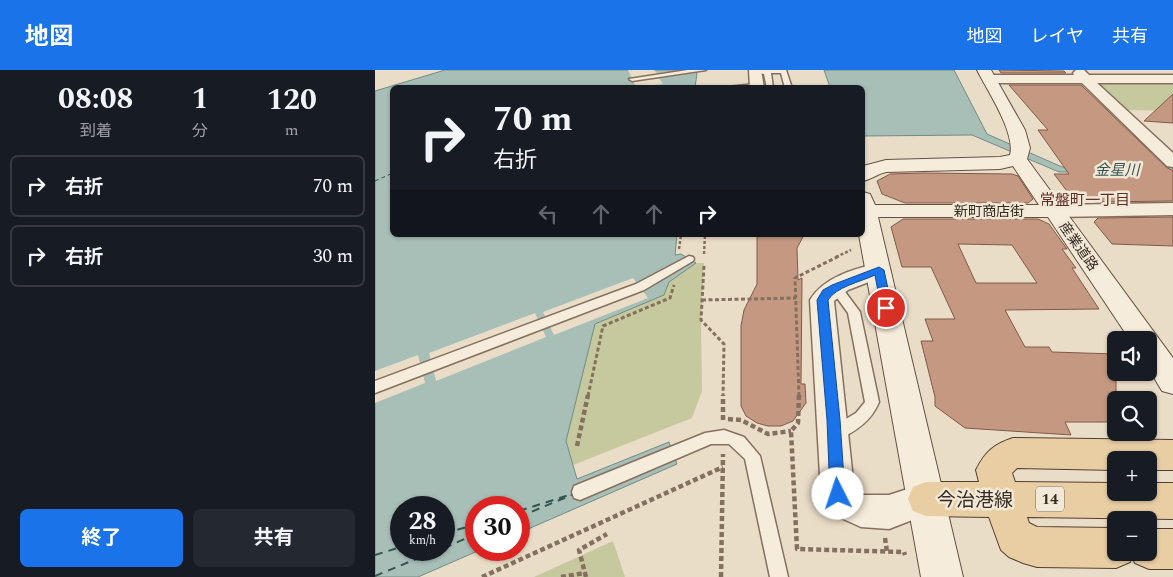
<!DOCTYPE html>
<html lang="ja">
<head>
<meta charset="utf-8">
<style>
  body { margin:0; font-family:Spectral,"Noto Sans JP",serif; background:#242831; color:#f1f3f6; height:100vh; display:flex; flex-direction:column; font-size:19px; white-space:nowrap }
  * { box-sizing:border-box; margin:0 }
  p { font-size:16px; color:#9ea1a6 }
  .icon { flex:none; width:28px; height:28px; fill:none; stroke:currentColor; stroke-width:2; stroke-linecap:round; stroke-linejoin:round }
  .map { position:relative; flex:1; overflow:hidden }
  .drawer { display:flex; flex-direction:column; background:#171b24; width:375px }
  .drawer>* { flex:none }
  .top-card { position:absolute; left:15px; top:15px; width:475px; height:152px; border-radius:8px; box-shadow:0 1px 4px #0004; background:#171b24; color:#f1f3f6; overflow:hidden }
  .fabs { position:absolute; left:732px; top:261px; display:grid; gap:10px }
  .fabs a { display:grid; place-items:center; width:50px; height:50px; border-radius:8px; background:#171b24; box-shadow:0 1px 4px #0004; font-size:25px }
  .speed { position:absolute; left:15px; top:426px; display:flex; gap:10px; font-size:25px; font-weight:700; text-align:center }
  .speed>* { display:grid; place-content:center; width:65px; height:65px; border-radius:50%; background:#171b24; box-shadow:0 1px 4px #0004; line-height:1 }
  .speed small { font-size:12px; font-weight:400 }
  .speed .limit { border:8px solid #d22; background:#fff; color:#111 }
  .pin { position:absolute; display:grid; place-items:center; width:42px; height:42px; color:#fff; margin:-21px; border:2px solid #fff; border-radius:50%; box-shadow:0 1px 5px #0007 }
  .me { position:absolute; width:55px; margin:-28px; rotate:356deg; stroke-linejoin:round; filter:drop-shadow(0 0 4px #0008) }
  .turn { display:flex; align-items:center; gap:18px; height:105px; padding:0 20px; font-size:22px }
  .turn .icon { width:65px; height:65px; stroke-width:2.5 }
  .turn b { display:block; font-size:35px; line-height:42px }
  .lanes { display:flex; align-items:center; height:48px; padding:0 20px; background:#0003; justify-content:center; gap:25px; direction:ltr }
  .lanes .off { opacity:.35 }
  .eta { display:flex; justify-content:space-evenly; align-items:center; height:85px; text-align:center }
  .eta b { font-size:30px; font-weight:700; line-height:35px }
  .primary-button { display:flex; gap:10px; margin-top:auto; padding:10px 20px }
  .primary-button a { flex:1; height:58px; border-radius:8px; background:#1a73e8; color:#fff; font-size:20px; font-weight:700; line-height:58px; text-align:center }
  .primary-button a+a { background:#242831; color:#f1f3f6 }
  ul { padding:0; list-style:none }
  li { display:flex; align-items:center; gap:15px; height:62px; margin:0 10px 8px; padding:0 10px; border:2px solid #363941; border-radius:8px }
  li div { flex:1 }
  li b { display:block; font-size:19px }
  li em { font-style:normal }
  header { display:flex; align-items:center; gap:30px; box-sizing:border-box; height:70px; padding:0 25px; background:#1a73e8; color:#fff }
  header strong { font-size:24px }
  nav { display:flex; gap:28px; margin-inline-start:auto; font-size:18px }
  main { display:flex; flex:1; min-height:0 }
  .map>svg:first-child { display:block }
</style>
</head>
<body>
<header>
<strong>地図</strong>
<nav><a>地図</a><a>レイヤ</a><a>共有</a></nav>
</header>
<main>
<section class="drawer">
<div class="eta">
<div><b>08:08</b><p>到着</p></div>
<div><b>1</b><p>分</p></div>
<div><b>120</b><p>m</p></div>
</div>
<ul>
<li><svg class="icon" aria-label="right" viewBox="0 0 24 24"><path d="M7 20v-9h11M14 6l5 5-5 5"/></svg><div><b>右折</b></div><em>70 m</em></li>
<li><svg class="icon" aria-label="right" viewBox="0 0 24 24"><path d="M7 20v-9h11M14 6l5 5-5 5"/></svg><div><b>右折</b></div><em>30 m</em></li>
</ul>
<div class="primary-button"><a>終了</a><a>共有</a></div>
</section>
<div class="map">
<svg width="798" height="507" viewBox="0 0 798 507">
  <rect width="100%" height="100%" fill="#eaddc8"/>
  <!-- green -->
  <path fill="#c6c89d" d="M717,10L798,11V41L750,40Z
    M321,193H329L326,250L327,321L317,348L198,395L191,371L220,254L289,225L294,212Z
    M238,471L250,507H159Z"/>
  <!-- water -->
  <path fill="#a8bfb7" stroke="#708c83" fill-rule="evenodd" d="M70,0H319L322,4L320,17L18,18V165H302L300,185L306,184L321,193L294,212L289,225L220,254L191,371L202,409L294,372L302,394L144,463V438H101V480H105L43,507H0V21ZM26,438H69V480H26Z
    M449,0H579L612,64L687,97L798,96V102H684L597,65L488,66V18L455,17Z"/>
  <!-- pier -->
  <path fill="#eaddc8" d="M253,0H279L282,3L319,0L321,3L284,8L288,14L261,17Z
    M258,208L273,228L179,265L168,242Z
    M160,243L171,267L61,311L54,283Z
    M43,285L50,313L0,333V301Z"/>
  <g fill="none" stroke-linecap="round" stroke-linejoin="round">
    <!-- ferry-far1 -->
    <path stroke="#325550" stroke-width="1" stroke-dasharray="4 3" stroke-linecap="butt" d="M0,111L18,103"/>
    <!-- ferry -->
    <path stroke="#325550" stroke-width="2" stroke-dasharray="8 6" stroke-linecap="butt" d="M144,441L197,424
      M144,447L199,424
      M69,464L101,454
      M69,478L101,464
      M0,485L26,477
      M0,506L63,480"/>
  </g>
  <!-- building -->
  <path fill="#c59882" stroke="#815a47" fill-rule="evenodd" d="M624,0L689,1L691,3H626Z
    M634,15H706L791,97L798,101V131L721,132L695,125L679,104H694L663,60H673Z
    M798,24V53L769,51L783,38Z
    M548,103L637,104L643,106L658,129L653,133H530L507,124L502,111L515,104Z
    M798,147V176L737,174L719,152L723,148Z
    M528,149H663L674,154L692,179H687L701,198H697L724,239L630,240L650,277H674L677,282L741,284V352H690L696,365L590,358L560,336V327L546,271H558L550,249H580L556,197H527L516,157ZM583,174L637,175L662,213H601Z
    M382,165H429L422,178L423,210L427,208L426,314H430L431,333L418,351L406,356H393L382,353L371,346L366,336V256L369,240L382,214Z"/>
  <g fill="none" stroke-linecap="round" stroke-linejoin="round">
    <defs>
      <path id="lane" d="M313,0H331L257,11L254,9Z
        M411,0L417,18H410L406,3H396L398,18H392L389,4L377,2L380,0Z
        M381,14L383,15V17L342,18Z
        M314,186L318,187L319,189L318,191L269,220L0,323V311L261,214Z
        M461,214L465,215L485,242L504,332C496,352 479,363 459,371L454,369L451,364L454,359L481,343L490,332L473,243L455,218Z
        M349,360L369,367L385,386L413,507H395L370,389L354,374H336L205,430L199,428L197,422L199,416L330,363Z"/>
      <path id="street" d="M374,0H386L389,18H375Z
        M701,0H709L714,5H798V13H722L798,83V97L792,96L707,13H615L608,9L615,5H699L698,3Z
        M798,133V145L680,147L673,145L670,141L673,137L680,135Z
        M504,193L512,195L515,200L512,205L473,220L459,231L479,419L487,425H514L551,413L563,418L568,429L563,440L514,459L486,457L457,444L446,423L435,230C449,207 479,199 504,193Z"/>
      <path id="secondary" d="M602,0H616L650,60L655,78L652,89L798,288V324L787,321L774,299V270H755L673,147H503L588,507H546L484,165H488V122L495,124L500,135H664L638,96L625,99L511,102C502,104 497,109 488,111V96L511,90L625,87L635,85C641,63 612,20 602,0Z"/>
      <path id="primary" d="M638,368L798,370V400H774V390H741V400L642,398L637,403L640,412L741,413V422H774V413H798V449L652,447L654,453L662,457L741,458V482H774V459H798V499H774L760,493L757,486L755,492L741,498L662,497L648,493L634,487L626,480L614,447L551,446L538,441L533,429L538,417L551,412H604L601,400C610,382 619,374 638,368Z"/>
    </defs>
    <!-- lane casing -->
    <use href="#lane" stroke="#85705f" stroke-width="3"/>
    <!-- street casing -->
    <use href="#street" stroke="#85705f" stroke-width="3"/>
    <!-- secondary casing -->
    <use href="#secondary" stroke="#665142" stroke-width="2"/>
    <!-- primary casing -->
    <use href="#primary" stroke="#533f32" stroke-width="2"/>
    <!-- path-far2 -->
    <path stroke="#85705f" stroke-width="2.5" stroke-dasharray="3 2" stroke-linecap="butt" d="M304,179L306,165
      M329,184L330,165
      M461,187L476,180"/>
    <!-- path-far1 -->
    <path stroke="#85705f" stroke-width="3" stroke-dasharray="4 2.5" stroke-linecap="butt" d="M329,196L326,250L349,274L348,326
      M327,230L421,228
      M213,326L228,256L295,228L299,215
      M424,326L420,208L464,186"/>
    <!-- path -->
    <path stroke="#85705f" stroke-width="4.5" stroke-dasharray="5 3" stroke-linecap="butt" d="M424,325L423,353L416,361L422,479L529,482L530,485
      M353,349L366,350L393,364L416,361
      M348,350V325
      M202,376L213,325
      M510,468L512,482
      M107,507L348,397
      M186,507L210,503
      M211,507L204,480L232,464
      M346,507L348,384"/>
    <!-- lane -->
    <use href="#lane" fill="#f6ecdb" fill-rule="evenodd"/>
    <!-- street -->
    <use href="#street" fill="#f6ecdb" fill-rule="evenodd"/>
    <!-- secondary -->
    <use href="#secondary" fill="#f6ecdb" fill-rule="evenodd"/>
    <!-- primary -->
    <use href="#primary" fill="#e9cea4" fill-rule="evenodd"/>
  </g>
  <!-- route -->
  <path fill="#1a73e8" stroke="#114b97" d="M504,197L509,200L517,238L515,241H507L506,238L500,205C485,212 461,217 453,230L465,350L470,424L468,429L463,431L457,429L455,424L452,350L442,230L448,220L457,215Z"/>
  <g text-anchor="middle" stroke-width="5" stroke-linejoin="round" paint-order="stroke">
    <!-- far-street labels -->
    <g font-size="14" fill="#362a21" stroke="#f2e8d7">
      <text x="614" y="146">新町商店街</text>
      <text transform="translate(704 176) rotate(55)" y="5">産業道路</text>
    </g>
    <!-- far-water labels -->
    <g font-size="15" font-style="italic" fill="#325550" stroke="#f2e8d7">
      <text x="742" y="105">金星川</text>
    </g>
    <!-- far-neighbourhood labels -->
    <g font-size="15" fill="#5f2c24" stroke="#f2e8d7">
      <text x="710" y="135">常盤町一丁目</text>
    </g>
    <!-- shield labels -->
    <rect fill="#f2e8d7" stroke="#6e6358" stroke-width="1" x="661" y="416.5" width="28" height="25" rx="4"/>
    <g font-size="15" font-weight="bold" fill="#362a21">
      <text x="675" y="434">14</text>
    </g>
    <!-- near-street labels -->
    <g font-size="19" fill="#362a21" stroke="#f2e8d7">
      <text x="600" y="436">今治港線</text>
    </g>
  </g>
</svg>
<div class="fabs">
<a><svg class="icon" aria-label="sound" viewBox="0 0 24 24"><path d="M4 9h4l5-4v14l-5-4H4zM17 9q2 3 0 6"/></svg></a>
<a><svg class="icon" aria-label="search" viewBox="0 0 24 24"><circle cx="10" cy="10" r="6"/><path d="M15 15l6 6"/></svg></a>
<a>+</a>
<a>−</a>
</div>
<div class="speed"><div>28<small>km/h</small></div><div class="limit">30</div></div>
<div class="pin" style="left:511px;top:238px;background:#d93025"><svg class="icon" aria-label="arrive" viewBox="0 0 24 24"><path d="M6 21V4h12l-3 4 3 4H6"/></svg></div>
<svg class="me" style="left:463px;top:424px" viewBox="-20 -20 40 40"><circle r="19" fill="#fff"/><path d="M0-13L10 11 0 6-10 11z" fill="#1a73e8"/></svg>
<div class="top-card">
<div class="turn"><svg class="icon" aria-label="right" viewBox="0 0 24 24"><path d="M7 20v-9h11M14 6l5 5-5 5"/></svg><div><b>70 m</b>右折</div></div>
<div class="lanes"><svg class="icon off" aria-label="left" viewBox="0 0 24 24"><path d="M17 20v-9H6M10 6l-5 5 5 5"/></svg><svg class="icon off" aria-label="ahead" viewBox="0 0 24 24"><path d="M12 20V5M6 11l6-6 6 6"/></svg><svg class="icon off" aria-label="ahead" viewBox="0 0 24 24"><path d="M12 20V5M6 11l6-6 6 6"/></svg><svg class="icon" aria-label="right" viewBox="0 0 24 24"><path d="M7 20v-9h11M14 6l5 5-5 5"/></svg></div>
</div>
</div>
</main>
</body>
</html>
